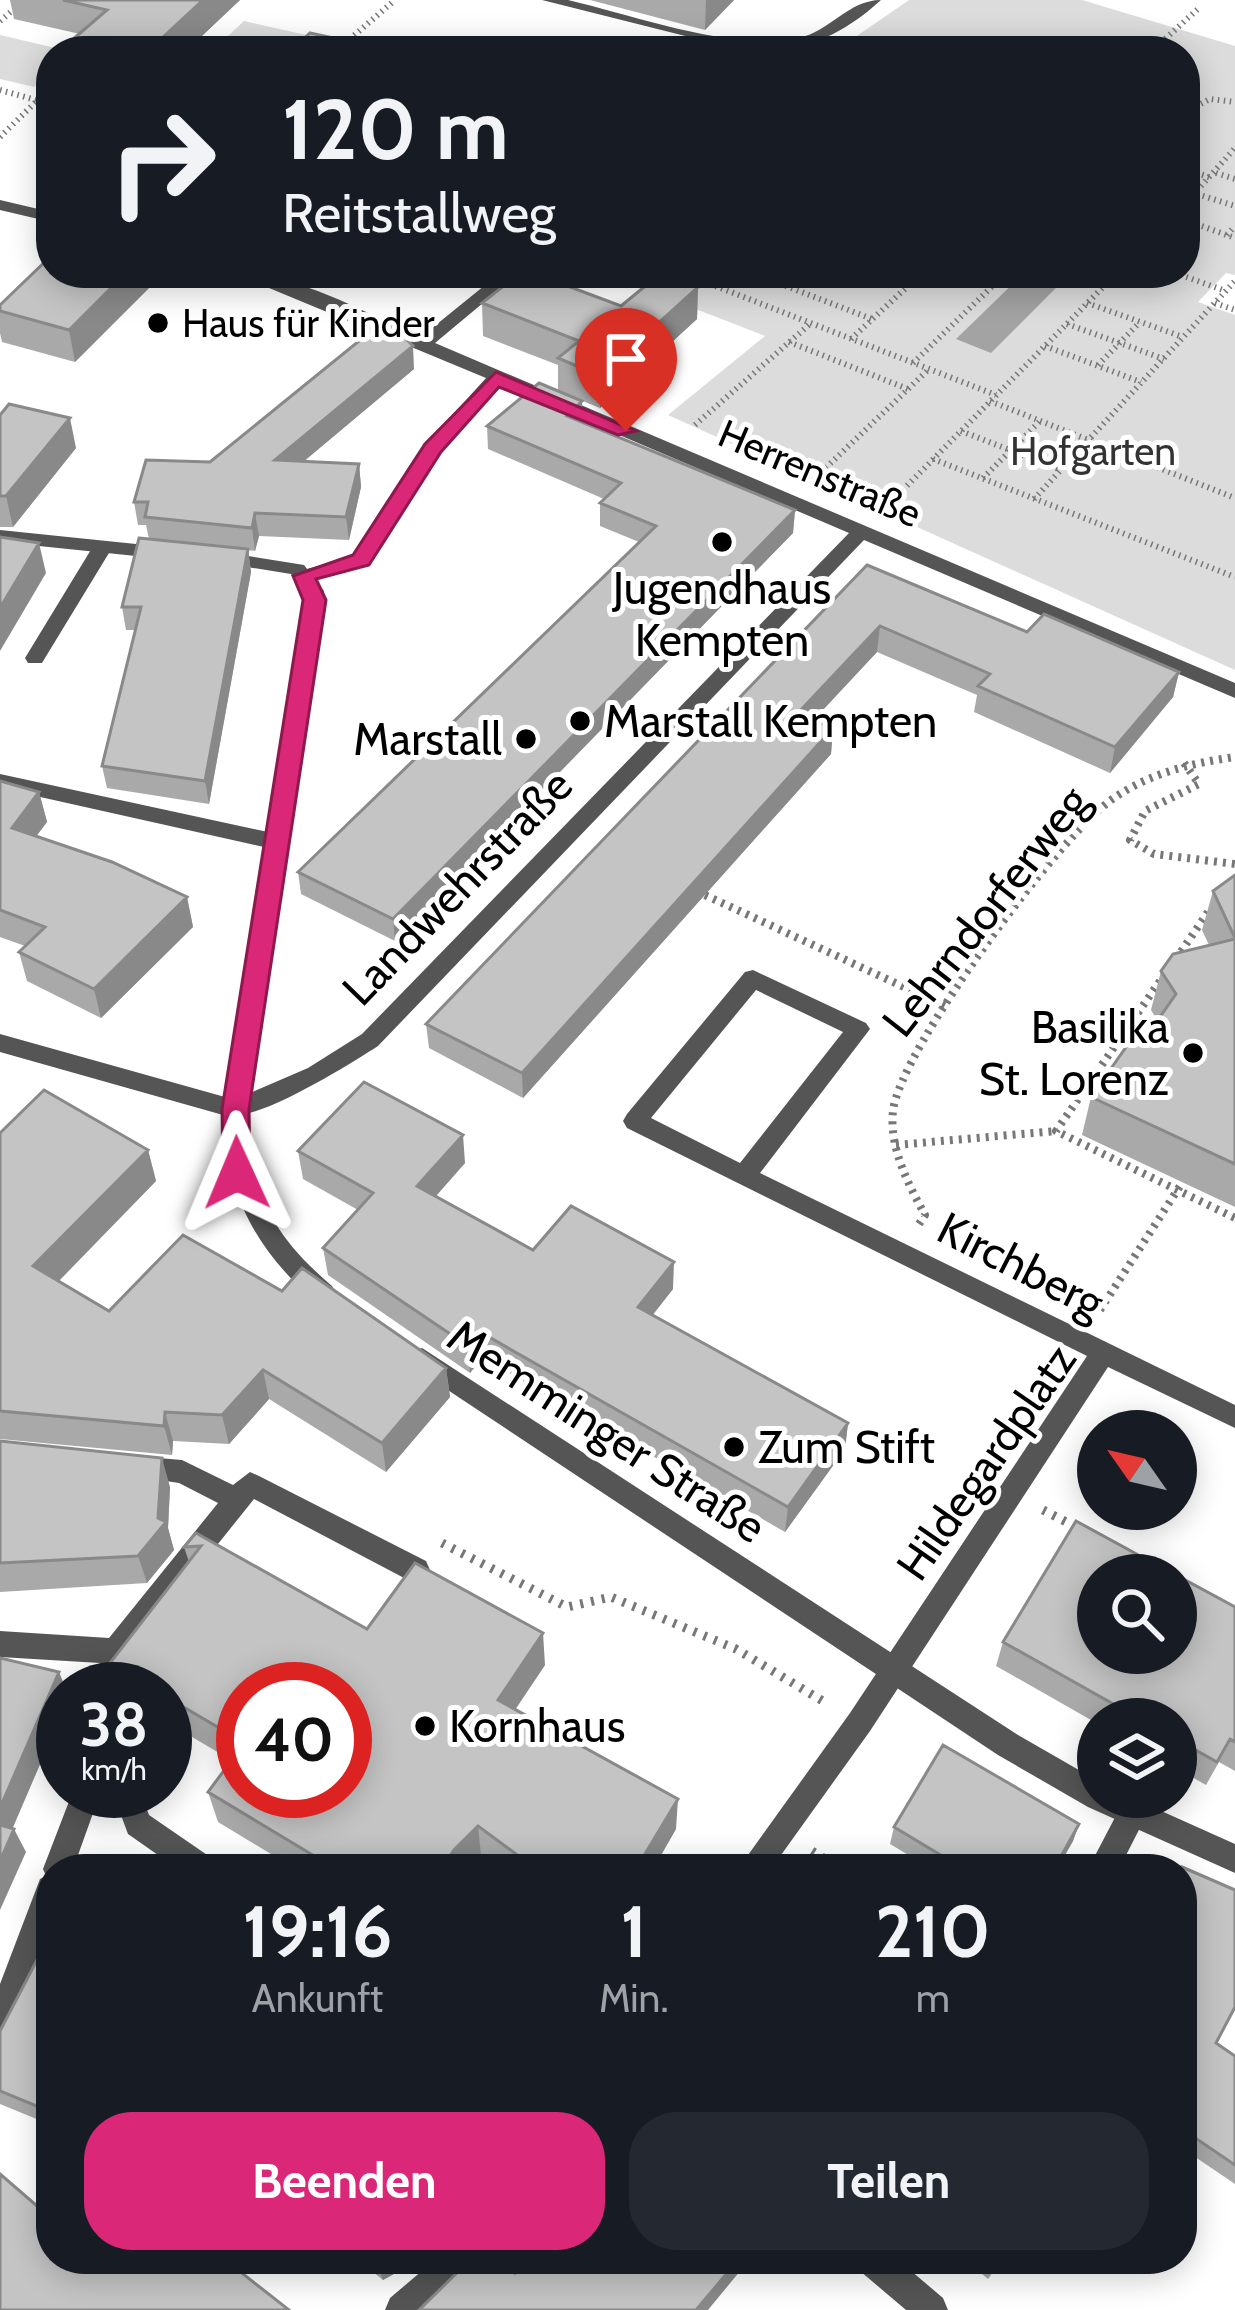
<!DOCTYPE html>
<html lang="de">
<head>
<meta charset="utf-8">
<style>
  body { margin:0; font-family:Cabin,sans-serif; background:#242831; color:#f1f3f6; height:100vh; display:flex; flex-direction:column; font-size:45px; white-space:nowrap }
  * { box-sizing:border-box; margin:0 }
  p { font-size:39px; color:#9ea1a6 }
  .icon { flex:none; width:66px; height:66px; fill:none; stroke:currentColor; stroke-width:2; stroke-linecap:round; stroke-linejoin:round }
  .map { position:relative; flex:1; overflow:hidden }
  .details { position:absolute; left:36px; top:1854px; width:1161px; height:420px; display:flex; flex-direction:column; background:#171b24; border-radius:48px; box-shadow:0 6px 30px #0003 }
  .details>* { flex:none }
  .top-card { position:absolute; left:36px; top:36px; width:1164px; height:252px; border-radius:48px; box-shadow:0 6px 30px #0003; background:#171b24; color:#f1f3f6; overflow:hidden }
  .needle { width:78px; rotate:304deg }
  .fabs { position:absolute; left:1077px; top:1410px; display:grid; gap:24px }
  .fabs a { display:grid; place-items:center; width:120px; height:120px; border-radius:50%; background:#171b24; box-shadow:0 6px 30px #0003; font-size:60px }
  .speed { position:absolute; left:36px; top:1662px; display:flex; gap:24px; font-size:60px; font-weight:700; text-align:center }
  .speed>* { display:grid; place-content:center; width:156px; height:156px; border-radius:50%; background:#171b24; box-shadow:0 6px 30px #0003; line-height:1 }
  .speed small { font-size:30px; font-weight:400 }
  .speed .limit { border:18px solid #d22; background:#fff; color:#111 }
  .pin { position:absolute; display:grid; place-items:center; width:102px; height:102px; color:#fff; margin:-123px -51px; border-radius:50% 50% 50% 0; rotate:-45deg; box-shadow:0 0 12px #0007 }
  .pin .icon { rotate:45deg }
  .me { position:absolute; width:132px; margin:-66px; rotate:359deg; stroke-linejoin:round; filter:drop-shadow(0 0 9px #0008) }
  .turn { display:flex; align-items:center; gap:42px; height:252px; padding:0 48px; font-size:54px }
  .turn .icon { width:156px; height:156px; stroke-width:2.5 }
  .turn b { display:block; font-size:84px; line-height:102px }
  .eta { display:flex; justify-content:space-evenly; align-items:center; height:204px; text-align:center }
  .eta b { font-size:72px; font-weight:800; line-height:84px }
  .primary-button { display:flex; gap:24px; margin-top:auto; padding:24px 48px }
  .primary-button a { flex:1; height:138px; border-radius:48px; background:#db2777; color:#fff; font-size:48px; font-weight:800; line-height:138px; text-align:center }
  .primary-button a+a { background:#242831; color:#f1f3f6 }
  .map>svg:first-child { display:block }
</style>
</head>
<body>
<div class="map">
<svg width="1235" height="2310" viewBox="0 0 1235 2310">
  <rect width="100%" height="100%" fill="#fff"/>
  <!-- green -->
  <path fill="#dcdcdc" d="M909,0H1082L1235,46V275L1226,273L1198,302L1235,315V670L668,415L765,336L603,273H1024L957,339L991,352L1071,273H1185V51H835Z
    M244,21L324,39L312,51H212Z
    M0,35L68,51H51V72L34,87L0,79Z"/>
  <!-- water -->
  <path fill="#a3a3a3" d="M1024,273H1071L991,353L956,339Z"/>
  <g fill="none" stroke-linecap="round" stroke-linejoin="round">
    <!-- path-far2 -->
    <path stroke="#777" stroke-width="6" stroke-dasharray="1.5 4.5" stroke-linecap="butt" d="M0,21L25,0
      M336,51L395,0
      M1152,51L1200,7
      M0,90L36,100
      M1185,112L1210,99L1235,102
      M0,137L51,87
      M1185,169L1212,178
      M1216,173L1235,179
      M1197,194L1235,206
      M1185,204L1235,148
      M1185,220L1235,238
      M1227,235L1235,226
      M682,273L996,395
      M752,273L872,319
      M1175,273L1226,291
      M1087,303L1183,337
      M1215,303L1235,310
      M1067,324L1164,359
      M851,339L922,273
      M789,342L908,389
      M1045,346L1141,382
      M913,363L1006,273
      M1098,365L1140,322
      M990,401L1235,498
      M695,425L811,323
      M961,431L1061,470
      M933,459L1235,577
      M983,478L1040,421
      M813,480L929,369
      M1034,499L1235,281
      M886,507L1117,273"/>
    <!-- path-far1 -->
    <path stroke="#777" stroke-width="8" stroke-dasharray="3 6" stroke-linecap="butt" d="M1184,763L1199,784L1145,811L1130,840L1154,854L1235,864
      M705,895L945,1006
      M1176,959L1208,912
      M1160,981L1056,1131L1235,1218
      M896,1145L1056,1131
      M919,1224L925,1215C908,1184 889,1147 893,1111C900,1049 1061,833 1114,798C1150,773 1192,763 1235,757
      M1100,1310L1180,1186"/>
    <!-- path -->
    <path stroke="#777" stroke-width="9" stroke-dasharray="3 8" stroke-linecap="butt" d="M1043,1510L1078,1528
      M442,1543L567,1607L611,1597L736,1649L826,1703
      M812,1851L841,1869"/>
    <!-- service -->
    <path fill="#555" fill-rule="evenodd" d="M102,542L112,548L45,658L42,663H28L25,658L92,548Z
      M856,2259H897L943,2298L948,2310H906L860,2271Z"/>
    <!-- minor -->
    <path fill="#555" fill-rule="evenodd" d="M542,0H568C636,16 730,51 798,38C830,32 848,0 881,0C838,39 803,51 745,51Z
      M0,200L51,212V222L0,210Z
      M233,273C298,273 362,312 421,337L500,273H519L435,343L1235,683V698L864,540L378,1046C350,1064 256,1123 227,1115L223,1109L227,1103L308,1068L362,1034L849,533L500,384L440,451L368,564L303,582L296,580V572L354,556L426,444L486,378Z
      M0,774L277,834L288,842L277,850L0,788Z
      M753,970L866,1023L870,1029L760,1173L1235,1405V1428L1108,1367L870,1731L771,1869H738L850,1713L1087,1356L627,1128L623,1121L627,1114L745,972ZM756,990L843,1032L740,1163L651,1118Z
      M135,1456L182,1460L233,1485L250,1472L259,1476L426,1561L430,1570L426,1579L416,1582L406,1579L254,1499L129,1655L126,1689H98L100,1663L0,1657V1631L109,1638L218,1503L179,1483L126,1475L122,1467L126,1459Z
      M73,1791H101L73,1869H51V1929L11,2036L0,2040V1984L40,1879L46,1876L43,1869Z
      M112,1791H140L149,1815L213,1859L218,1869H178L128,1834Z
      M1131,1802L1141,1806L1146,1816L1119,1869H1088L1121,1806Z
      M436,2259H477L473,2271L427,2310H385L390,2298Z"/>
    <!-- tertiary -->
    <path fill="#555" fill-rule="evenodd" d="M0,530L165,547L175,553L165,559L0,542Z
      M217,551L304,565L324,591L247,1109C251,1191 269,1232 332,1286L336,1293L332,1300L323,1303L314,1300C255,1249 227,1194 223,1115L0,1052V1034L225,1097L304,592L291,574L210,561V553Z
      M422,1348L1018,1735L1098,1781V1797H1130L1235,1844V1873L1088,1807L998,1755L413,1367L409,1359L413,1351Z"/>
  </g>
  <!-- wall -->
  <path fill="#a9a9a9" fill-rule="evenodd" d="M10,0H240L186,51H66L65,46L80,34L14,19Z
    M590,0H734L705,30Z
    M164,273L75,362L2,342L0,333V305Z
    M698,287L697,319L600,408L558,391V365L483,336L482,303L621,306Z
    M414,369L304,461L359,464L361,487L349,540L259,536L255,551L248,550L251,572L209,804L107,788L102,766L136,630H126L122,607L149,539L146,525H138L134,502L210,462Z
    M0,415L76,448L13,527H0Z
    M583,422L795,510L793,533L395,941L301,894L298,872L639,542L600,526V503L604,499L488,449L487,426Z
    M867,565L1027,632L1179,672L1173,697L1110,773L974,712L977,695L877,652L813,720L833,728L831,754L523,1098L429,1048L426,1024Z
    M0,781L39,792L47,822L36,836L187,897L193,927L101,1018L27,981L19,952L25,946L0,937Z
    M1235,875V1207L1082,1135L1091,1097L1141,1044L1157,1020L1151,1010L1161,971L1209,945L1202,930L1213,891Z
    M0,1133L148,1150L156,1181L59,1281L109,1311L282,1291L446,1368L450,1397L386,1472L269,1399L229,1444L173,1441L172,1455L0,1439Z
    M298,1151L465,1163L435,1197L533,1250L673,1289L652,1315L848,1423L845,1449L785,1532L482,1358L470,1373L328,1275L323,1248L358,1210L303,1179Z
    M0,1441L170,1487L168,1528L174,1550L147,1583L0,1592Z
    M196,1533L367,1629L545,1665L515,1709L676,1829L653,1869H499L481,1855L468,1869H296L218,1822L208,1792L231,1760L165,1721V1689H119L110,1663L189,1562L184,1547ZM243,1689L345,1791H243Z
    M1235,1607V1771L1219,1762L1206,1785L1176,1768V1719H1098V1724L996,1666L1003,1642Z
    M1079,1824L1073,1841L1057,1869H932L890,1844L894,1827Z
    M1182,1869L1216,2043L1235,2056V2184L1182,2148Z
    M51,1933V2125L0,2104V2031Z
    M357,2259H421L383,2280Z
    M964,2259H1002L988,2279Z"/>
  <!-- shaded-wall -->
  <path fill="#898989" d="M203,0H240L186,51H148Z
    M706,0H734L705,30Z
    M126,273H164L75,362L69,330Z
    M698,287L697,319L600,408V376Z
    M413,346L414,369L278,483L275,460Z
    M582,401L583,424L567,416Z
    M70,418L76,448L13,527L6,496Z
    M359,464L361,487L349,540L346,517Z
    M795,510L793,533L395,941L393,919Z
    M255,513L259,536L255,551L252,528Z
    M39,543L46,573L0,651V608Z
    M248,549L251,572L209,804L205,781Z
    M880,626L877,652L796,739L798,713Z
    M1179,672L1173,697L1110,773L1115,747Z
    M833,728L831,754L523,1098L522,1073Z
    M39,792L47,822L20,858L12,828Z
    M187,897L193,927L101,1018L94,989Z
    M463,1135L465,1163L420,1214L417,1186Z
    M148,1150L156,1181L44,1296L33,1266Z
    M674,1262L673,1289L638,1334V1307Z
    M480,1332L482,1358L470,1373L468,1346Z
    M446,1368L450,1397L386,1472L382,1443Z
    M263,1370L269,1399L229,1444L222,1415Z
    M165,1412L173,1441L172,1455L164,1426Z
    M848,1423L845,1449L785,1532L788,1507Z
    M162,1458L170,1487L168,1528L174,1550L147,1583L138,1556L158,1518Z
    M543,1633L545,1665L501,1731L498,1700Z
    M59,1672L66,1689H63V1711L5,1846L0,1836V1808Z
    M678,1799L676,1829L653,1869H636Z
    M1079,1824L1073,1841L1057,1869H1054Z
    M478,1826L481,1855L468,1869H441L454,1850Z
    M14,1829L26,1852L0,1910V1861Z
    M390,2259H421L383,2280L378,2266Z
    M739,2259H750L708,2310H696Z"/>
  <!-- building -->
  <path fill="#c4c4c4" stroke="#898989" stroke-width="3" d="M63,0H203L148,51H86L65,46L107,10Z
    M310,33L384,49L382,51H291Z
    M634,46L649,51H628Z
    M51,256V273H126L69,330L0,311V305Z
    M520,273H533L621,306L661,273H686L698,287L600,376L558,358L579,341L482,303Z
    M386,319L413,346L275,460L359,464L346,517L255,513L252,528L145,517L148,502H134L146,460L210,462Z
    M539,383L582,401L567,416L795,510L393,919L298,872L656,526L600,503L621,483L487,426Z
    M9,404L70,418L6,496H0V415Z
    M0,537L39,543L0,608Z
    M139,538L248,549L205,781L102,766L141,607H122Z
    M867,565L1027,632L1044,614L1179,672L1115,747L978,686L990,674L880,626L798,713L833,728L522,1073L426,1024Z
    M0,781L39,792L12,828L112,862L187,897L94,989L19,952L45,927L0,910Z
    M1235,875V938L1213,891Z
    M1235,939V1164L1091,1097L1131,1040L1141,1044L1176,994L1161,971L1173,954Z
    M364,1082L463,1135L417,1186L533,1250L571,1206L674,1262L638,1307L848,1423L788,1507L480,1332L468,1346L323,1248L373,1193L298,1151Z
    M44,1090L148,1150L33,1266L109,1311L183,1235L282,1291L302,1268L446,1368L382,1443L263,1370L222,1415L165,1412L164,1426L0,1411V1133Z
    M0,1441L162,1458L158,1518L166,1522L138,1556L0,1563Z
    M1076,1521L1175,1575H1098V1653H1176V1575L1235,1607V1742L1230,1739L1217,1762L1176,1739V1719H1140L1003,1642Z
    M196,1533L367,1629L415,1563L543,1633L498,1700L678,1799L636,1869H536L478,1826L454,1850L441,1869H336L208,1792L243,1745V1791H345V1689H243V1742L165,1696V1689H153L110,1663L201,1546L184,1547Z
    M0,1658L59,1672L0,1808Z
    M943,1745L1079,1824L1054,1869H964L894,1827Z
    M0,1825L14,1829L0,1861Z
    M1182,1867L1235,1890V2007L1216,2043L1235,2056V2165L1182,2129Z
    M51,1933V2112L0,2091V2031Z
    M0,2174L51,2218V2259H224L289,2310H0Z
    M370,2259H390L378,2266Z
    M471,2259H501L515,2273L528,2259H739L696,2310H419Z
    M984,2259H1000L994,2267Z"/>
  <!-- route -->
  <path fill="#db2777" stroke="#8e194d" stroke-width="3" d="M496,372L636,431L618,435L499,387L441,452L369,565L316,579L326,600L249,1109L250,1173L237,1184L223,1173L222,1109L303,600L293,576L353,555L425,444Z"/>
  <!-- markers -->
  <g fill="#000" stroke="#fff" stroke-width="4.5">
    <circle cx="158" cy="323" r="12"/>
    <circle cx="722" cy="542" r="12"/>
    <circle cx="580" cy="721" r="12"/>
    <circle cx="526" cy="739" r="12"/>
    <circle cx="1193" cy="1053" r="12"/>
    <circle cx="734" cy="1447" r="12"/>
    <circle cx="425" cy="1726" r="12"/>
  </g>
  <g text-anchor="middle" stroke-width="10" stroke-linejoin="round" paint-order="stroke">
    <!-- far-poi labels -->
    <g font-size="39" fill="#000" stroke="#fff" text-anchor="start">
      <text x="182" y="337">Haus für Kinder</text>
    </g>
    <!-- far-park labels -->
    <g font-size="39" fill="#333" stroke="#fff">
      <text x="1093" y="465">Hofgarten</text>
    </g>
    <!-- far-street labels -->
    <g font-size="39" fill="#000" stroke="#fff">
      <text transform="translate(820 473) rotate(23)" y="14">Herrenstraße</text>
    </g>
    <!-- poi labels -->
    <g font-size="45" fill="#000" stroke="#fff" text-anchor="start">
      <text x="722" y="604" text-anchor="middle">Jugendhaus<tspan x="722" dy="52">Kempten</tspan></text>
      <text x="604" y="737">Marstall Kempten</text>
      <text x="502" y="755" text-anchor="end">Marstall</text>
      <text x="1169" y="1043" text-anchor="end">Basilika<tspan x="1169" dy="52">St. Lorenz</tspan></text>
      <text x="758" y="1463">Zum Stift</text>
      <text x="449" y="1742">Kornhaus</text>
    </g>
    <!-- street labels -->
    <g font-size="45" fill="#000" stroke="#fff">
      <text transform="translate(457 887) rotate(-46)" y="16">Landwehrstraße</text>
      <text transform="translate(985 911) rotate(-52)" y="16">Lehrndorferweg</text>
      <text transform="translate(1021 1265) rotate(27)" y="16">Kirchberg</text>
      <text transform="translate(607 1431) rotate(33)" y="16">Memminger Straße</text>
      <text transform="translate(986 1462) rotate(-55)" y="16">Hildegardplatz</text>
    </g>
  </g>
</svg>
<div class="fabs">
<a><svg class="needle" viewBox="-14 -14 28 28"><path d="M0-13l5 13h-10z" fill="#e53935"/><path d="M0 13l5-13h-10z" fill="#9ea1a6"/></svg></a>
<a><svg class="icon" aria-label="search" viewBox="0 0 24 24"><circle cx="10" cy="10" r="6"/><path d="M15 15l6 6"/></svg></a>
<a><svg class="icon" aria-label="layers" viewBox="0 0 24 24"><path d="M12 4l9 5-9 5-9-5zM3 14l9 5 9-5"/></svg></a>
</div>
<div class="speed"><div>38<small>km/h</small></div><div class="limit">40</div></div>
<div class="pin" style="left:626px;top:431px;background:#d93025"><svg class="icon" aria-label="arrive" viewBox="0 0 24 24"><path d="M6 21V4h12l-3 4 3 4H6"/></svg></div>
<svg class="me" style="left:237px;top:1173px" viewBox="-20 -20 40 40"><path d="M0-17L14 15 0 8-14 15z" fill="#db2777" stroke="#fff" stroke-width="4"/></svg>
<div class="top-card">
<div class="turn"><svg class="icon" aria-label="right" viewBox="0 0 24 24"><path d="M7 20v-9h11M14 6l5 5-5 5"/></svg><div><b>120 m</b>Reitstallweg</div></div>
</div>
<section class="details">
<div class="eta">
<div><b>19:16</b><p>Ankunft</p></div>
<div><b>1</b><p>Min.</p></div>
<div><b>210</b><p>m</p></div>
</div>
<div class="primary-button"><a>Beenden</a><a>Teilen</a></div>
</section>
</div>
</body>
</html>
